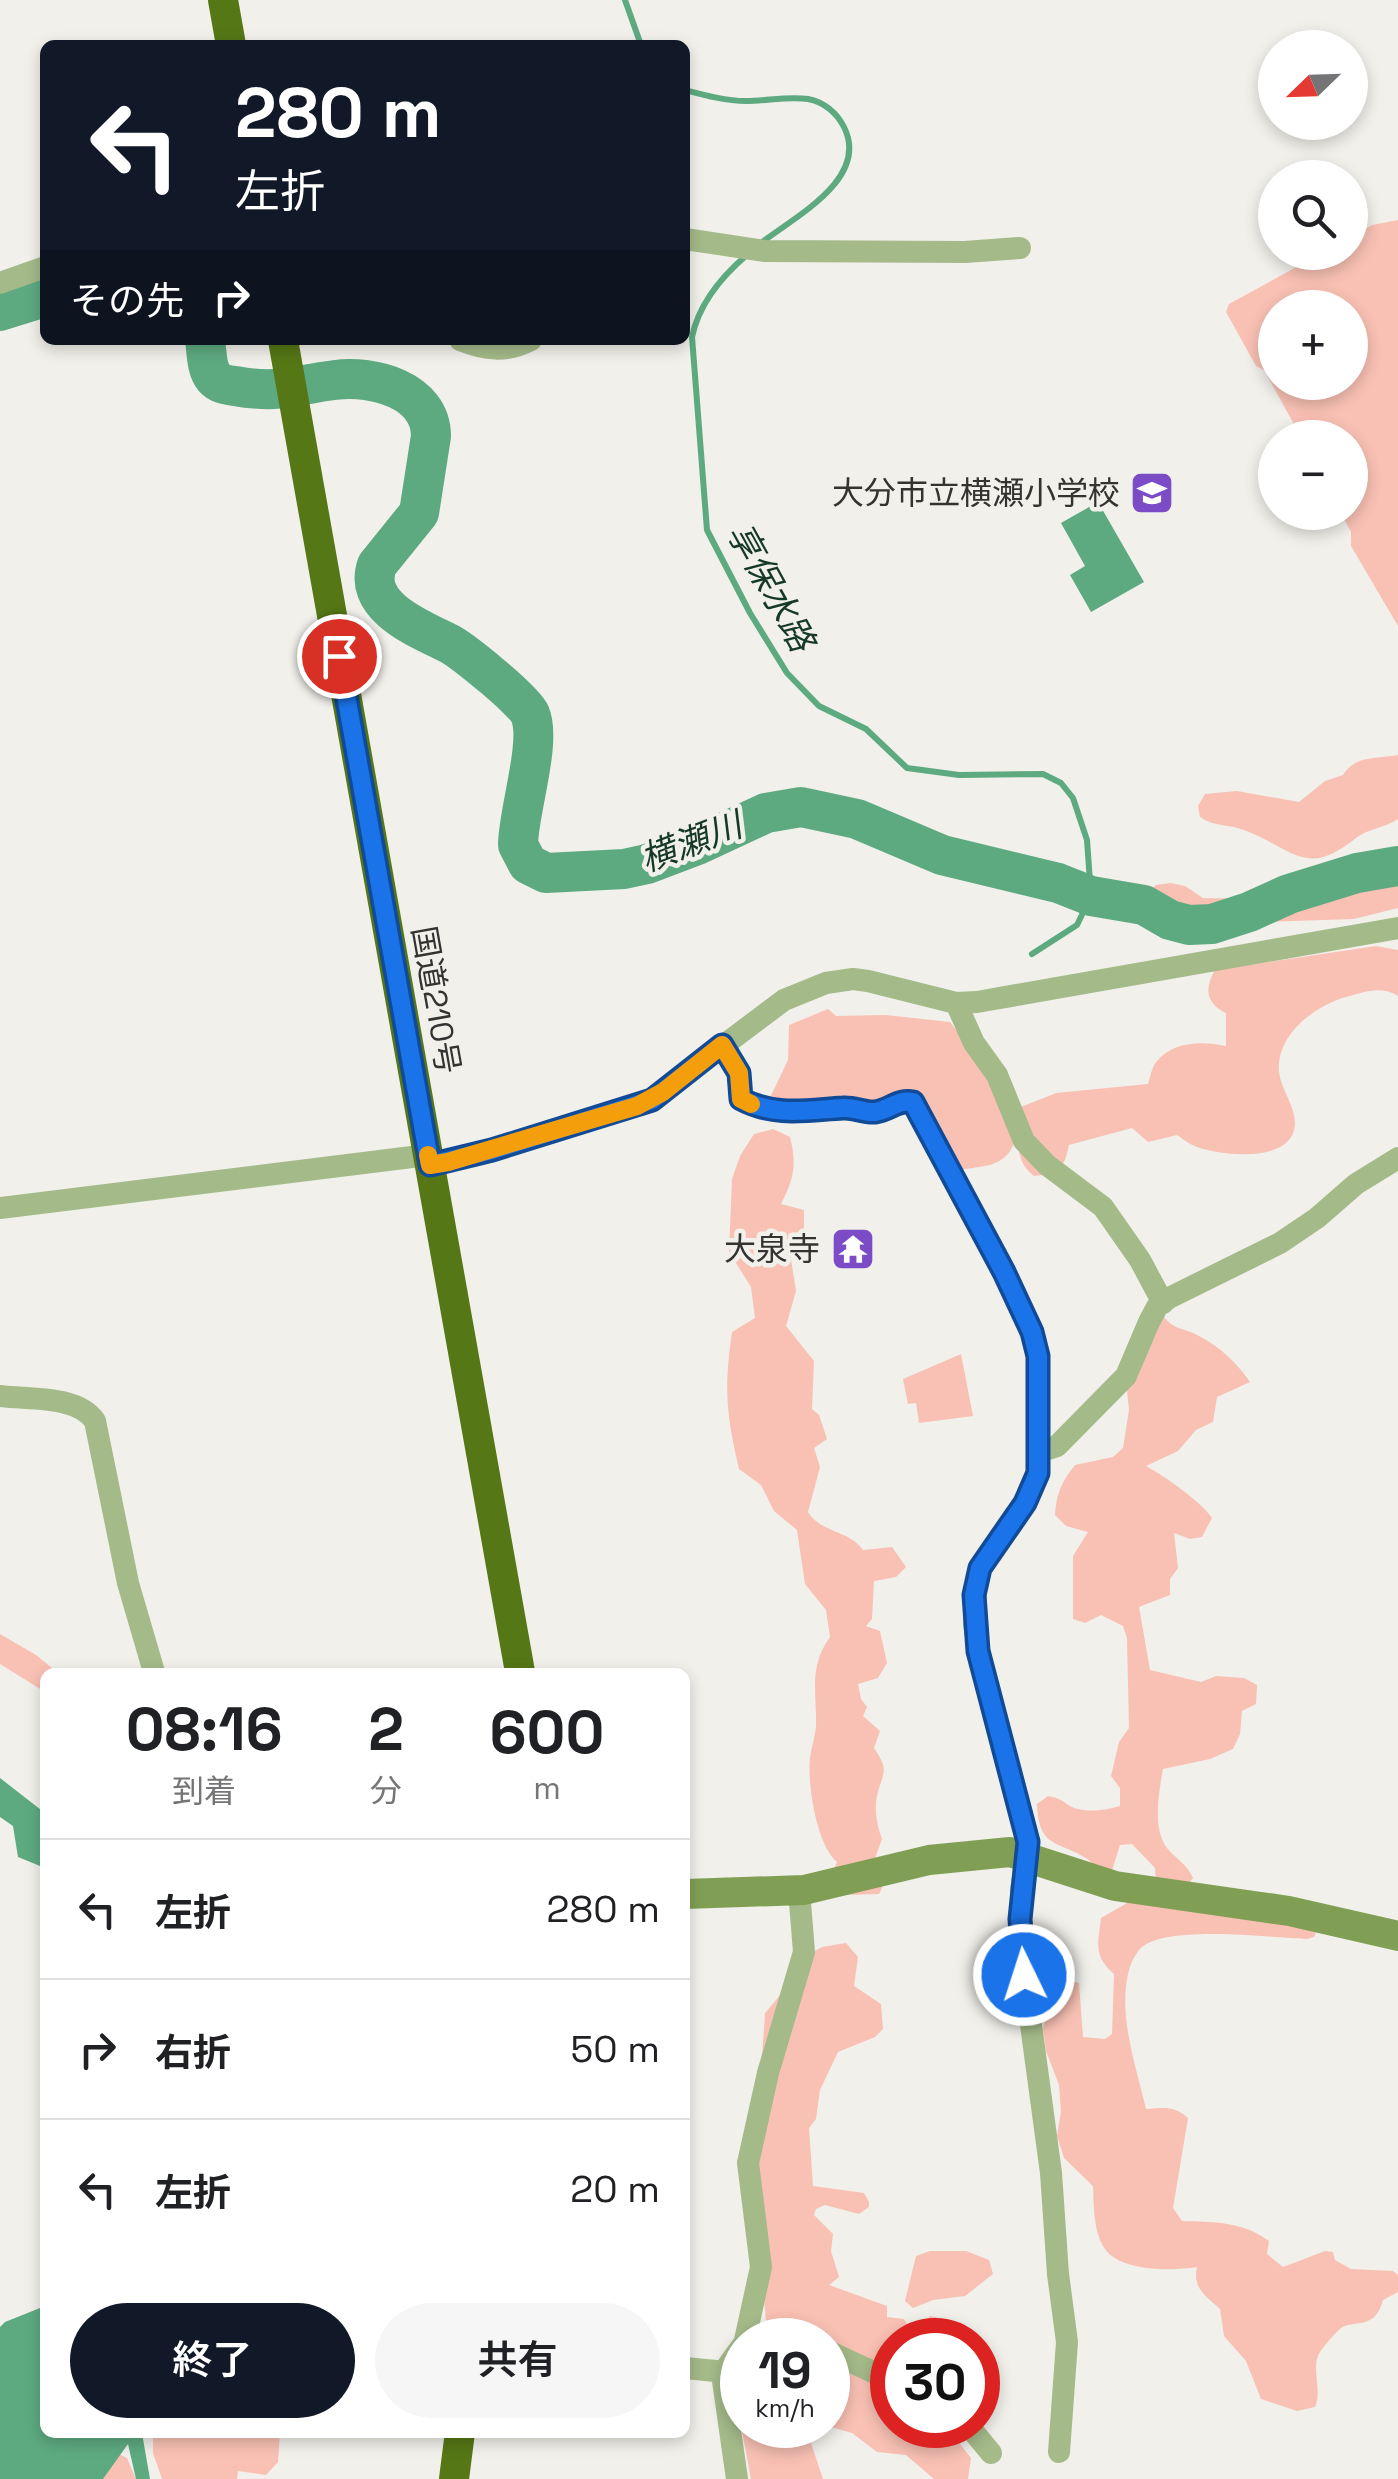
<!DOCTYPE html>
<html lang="ja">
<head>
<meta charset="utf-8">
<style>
  body { margin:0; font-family:"Space Grotesk","Noto Sans JP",sans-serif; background:#f6f6f6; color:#202124; height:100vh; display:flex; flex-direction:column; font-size:38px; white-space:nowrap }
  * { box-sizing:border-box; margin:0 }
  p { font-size:32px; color:#757577 }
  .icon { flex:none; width:55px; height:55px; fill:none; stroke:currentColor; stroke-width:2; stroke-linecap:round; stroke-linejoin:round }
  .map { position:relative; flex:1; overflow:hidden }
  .panel { position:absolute; left:40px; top:1668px; width:650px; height:770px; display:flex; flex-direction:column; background:#fff; border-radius:15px; box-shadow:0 5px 15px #0003 }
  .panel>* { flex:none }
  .hud { position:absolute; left:40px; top:40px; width:650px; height:305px; border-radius:15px; box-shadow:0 5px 15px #0003; background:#111827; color:#fff; overflow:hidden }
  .needle { width:65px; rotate:247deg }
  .controls { position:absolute; left:1258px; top:30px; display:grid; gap:20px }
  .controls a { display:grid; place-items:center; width:110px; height:110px; border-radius:50%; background:#fff; box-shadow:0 5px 15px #0003; font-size:50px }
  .speed { position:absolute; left:720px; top:2318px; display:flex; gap:20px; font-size:50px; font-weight:700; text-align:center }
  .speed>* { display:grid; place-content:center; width:130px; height:130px; border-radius:50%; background:#fff; box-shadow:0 5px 15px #0003; line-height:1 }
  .speed small { font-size:25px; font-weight:400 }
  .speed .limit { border:15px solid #d22; background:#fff; color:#111 }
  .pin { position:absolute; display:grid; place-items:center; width:85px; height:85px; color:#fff; margin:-42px; border:5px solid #fff; border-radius:50%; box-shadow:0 2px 10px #0007 }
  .me { position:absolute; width:110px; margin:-55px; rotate:356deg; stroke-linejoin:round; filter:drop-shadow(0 0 8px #0008) }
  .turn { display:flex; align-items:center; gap:35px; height:210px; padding:0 30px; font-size:45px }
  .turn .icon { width:130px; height:130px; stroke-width:2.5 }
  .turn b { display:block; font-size:70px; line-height:85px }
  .then { display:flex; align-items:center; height:95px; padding:0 30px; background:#0003; gap:20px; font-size:38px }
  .eta { display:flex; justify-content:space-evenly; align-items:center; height:170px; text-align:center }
  .eta b { font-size:60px; font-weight:600; line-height:70px }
  .action { display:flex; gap:20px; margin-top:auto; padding:20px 30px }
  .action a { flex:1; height:115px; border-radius:60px; background:#111827; color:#fff; font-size:40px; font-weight:600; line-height:115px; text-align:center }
  .action a+a { background:#f6f6f6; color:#202124 }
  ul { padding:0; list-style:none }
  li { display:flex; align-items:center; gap:30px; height:140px; padding:0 30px; border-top:2px solid #e0e0e0 }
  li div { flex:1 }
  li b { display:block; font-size:38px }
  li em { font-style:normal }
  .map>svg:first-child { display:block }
</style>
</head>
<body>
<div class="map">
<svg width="1398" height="2479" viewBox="0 0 1398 2479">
  <rect width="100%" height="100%" fill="#f1f0eb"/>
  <!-- green -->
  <path fill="#f9c1b4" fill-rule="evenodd" d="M1398,220V626L1351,546V532L1341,513L1350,512V438L1301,437L1264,370L1256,366L1226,312L1229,304L1322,253L1350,252V237L1372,225ZM1275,308H1350V382H1275Z
    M1398,755V819C1385,828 1367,829 1356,838C1305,879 1294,849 1244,830C1229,824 1214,827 1200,817L1198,806L1205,794L1237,791L1299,802L1325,781L1343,775C1355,755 1377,759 1398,755Z
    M1398,870V908L1354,919L1229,923C1203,910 1173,920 1148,901V891L1156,885L1171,883L1185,886L1203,898L1261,899L1334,879Z
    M1376,946L1398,950V996C1381,985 1364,992 1346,997C1314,1006 1276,1035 1279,1072C1281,1089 1295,1106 1295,1123C1294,1164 1223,1156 1197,1147C1189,1144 1183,1139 1177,1135L1148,1142L1132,1128L1069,1145C1064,1169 1059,1174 1034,1176C1012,1160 1018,1131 1021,1107L1056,1093L1148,1084C1150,1078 1152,1066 1157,1061C1173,1041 1203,1041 1226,1046V1013C1206,1003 1204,989 1215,970Z
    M828,1009L836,1016L886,1015L950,1022L986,1070L1014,1143C1005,1168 981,1166 959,1170L920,1102L767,1104L788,1060L789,1025Z
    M773,1129L790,1137C797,1165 794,1179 781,1204L804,1210V1233L790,1253L796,1291L786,1326L814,1361L812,1409L819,1415L827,1439L814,1448L820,1467L808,1512C821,1533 849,1530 863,1550L892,1547L906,1567L896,1577L874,1581L872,1619L866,1626L880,1631L887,1663L878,1678L858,1684L861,1699L867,1707L863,1716L880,1731L874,1748C890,1772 883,1771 877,1796C874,1811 877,1825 882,1839L873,1864L887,1878L879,1894L842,1895L830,1878L837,1862C817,1846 807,1784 810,1758C811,1748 815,1738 816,1727C817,1692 808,1668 830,1637L826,1610L805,1584L797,1530L774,1511L761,1485L739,1469C726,1414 724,1388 732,1332L755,1318L751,1287L729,1252L732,1179L740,1156L754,1134Z
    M1160,1312C1174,1332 1182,1326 1201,1337C1221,1348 1237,1363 1250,1382L1217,1397L1213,1422L1196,1430L1178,1451L1146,1466C1163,1475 1202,1502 1212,1518L1202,1537L1190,1539L1174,1533L1178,1568L1170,1579V1595L1139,1607L1150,1670L1201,1682L1216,1676L1244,1678L1257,1685L1256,1704L1242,1711L1240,1734L1233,1749L1210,1759L1163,1769C1159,1792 1152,1829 1167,1848C1177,1860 1187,1864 1193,1878L1188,1884H1156L1155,1868L1132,1844L1120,1845L1108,1883C1101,1874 1095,1864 1086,1858C1056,1840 1039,1848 1037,1804L1048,1796C1059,1798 1061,1800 1070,1806C1084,1814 1106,1810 1120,1806V1788L1111,1776L1119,1742L1129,1728L1127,1638L1123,1626L1101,1615L1085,1623L1073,1619V1556L1088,1532L1066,1526L1055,1515C1056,1494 1062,1481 1075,1465L1113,1457L1123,1448L1129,1410L1126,1381Z
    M961,1354L973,1416L919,1423L916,1403L908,1404L903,1379Z
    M0,1634L36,1655L57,1672H45V1692L0,1664Z
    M1129,1902C1190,1913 1258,1907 1316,1933L1314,1937L1307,1939C1273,1938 1161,1923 1139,1950C1125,1967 1124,1996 1126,2017C1129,2048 1139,2079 1146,2109C1163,2108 1174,2105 1188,2118L1173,2208L1182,2221C1213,2222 1242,2221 1269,2241L1267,2254L1283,2267L1325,2251L1333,2252L1335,2260L1351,2269L1393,2271L1398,2275V2292L1383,2300C1375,2331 1355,2319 1341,2328C1336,2332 1324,2346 1320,2352C1310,2368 1323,2390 1315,2407L1297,2411L1261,2399L1246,2361L1224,2336L1220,2309C1206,2296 1192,2288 1197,2267C1173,2271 1121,2272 1105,2249C1093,2232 1094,2205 1093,2186L1064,2158L1057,2136L1061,2111L1059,2085L1046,2051L1043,2029L1054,1987L1072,1981L1079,1983L1083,2037L1105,2039L1112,2034L1114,1974C1093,1956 1098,1944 1101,1918Z
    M846,1943L858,1957L854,1986L881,2004L883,2029L875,2037L838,2052L820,2090L816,2119L809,2128L813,2186L864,2193L869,2202V2207L859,2214L825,2205L816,2209L814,2215L833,2234L831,2251L839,2277L829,2285L887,2306V2317L904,2319L909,2327H922L930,2316L939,2318L944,2340H892V2425H945L971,2458L968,2479H934L906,2455L877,2452L852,2433L824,2425H828V2340H772L781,2338L766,2323L754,2176L765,2013L782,1993L794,1963L822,1947Z
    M930,2251H966L989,2260L993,2274L965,2296L933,2300L913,2308L905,2301L916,2256Z
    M742,2359V2425H814L811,2443L823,2479H751L734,2389Z
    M153,2433H280L278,2462L266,2475L238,2471L237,2479H162L153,2453Z
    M119,2454L127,2458L136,2479H103Z"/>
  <!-- water -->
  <path fill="#5daa81" d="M1098,502L1144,582L1091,612L1070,575L1085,566L1061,523Z
    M0,1778L45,1813V1868L18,1857L13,1826L0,1817Z
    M45,2306V2432L142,2433L150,2479H136L128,2444L103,2479H0V2327L5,2322Z"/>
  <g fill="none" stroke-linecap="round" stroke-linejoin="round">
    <!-- stream -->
    <path stroke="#5daa81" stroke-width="6" d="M625,0L641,45
      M685,90C704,95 726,101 746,101C767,101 788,96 808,99C824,102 837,113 844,127C870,179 794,217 761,243
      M748,254C722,276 699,303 692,337L707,530L750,613L787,673L819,706L866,729L907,768L959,775L1043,774L1061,783L1073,798L1087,840L1091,896L1077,925L1032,954"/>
    <!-- river -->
    <path stroke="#5daa81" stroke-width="40" d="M0,311L45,297
      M205,340C207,352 206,368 214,378C219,384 228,385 235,386C280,394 293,385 335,380C373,375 431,390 431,436L419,513L377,565C362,607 420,629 448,643C462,650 525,701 530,714C542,742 518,812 518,845L528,864L546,873L624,869L647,864L697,845L766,813L801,807L857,819L942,855L1058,883L1091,896L1144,905L1170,920L1189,925L1212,924L1249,912L1289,894L1357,873L1398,866"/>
    <!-- street -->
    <path stroke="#a4ba89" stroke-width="22" d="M685,239L765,251L965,252L1020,248
      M0,283L45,267
      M460,340C485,350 506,353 531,340
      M956,1003L974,1043L997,1075L1024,1141L1047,1165L1103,1207L1140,1260L1163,1303
      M722,1045L739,1073L741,1099C775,1117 807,1110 843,1108C854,1107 864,1113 875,1111C890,1109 898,1099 913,1102L1004,1272L1032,1332L1039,1356L1038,1473L1025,1503L983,1562L977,1576L974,1624L978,1651L1028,1842L1021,1890V1951L1051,2173L1058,2274L1067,2342L1059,2452
      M429,1165L492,1151L651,1100L784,1000L826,983L853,979L868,981L956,1003L977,1002L1398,928
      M0,1208L428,1155
      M0,1396C29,1400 77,1395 95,1421L128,1583L154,1672
      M1039,1452L1057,1446L1126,1376L1149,1322L1157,1307L1169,1298L1280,1243L1317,1218L1356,1184L1398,1158
      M747,2334L793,2340
      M745,2340L761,2267L748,2163L768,2073L804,1952L799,1890
      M828,2351L892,2381
      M685,2368L726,2372
      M968,2425L991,2453
      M737,2479L723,2381L729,2364L742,2346"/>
    <!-- secondary -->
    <path stroke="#809f54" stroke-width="30" d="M685,1894L804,1890L929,1860L1010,1852L1115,1886L1289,1911L1398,1936"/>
    <!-- highway -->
    <path stroke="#557715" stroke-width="30" d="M223,0L231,45
      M283,340L520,1672
      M454,2479L460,2432"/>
  </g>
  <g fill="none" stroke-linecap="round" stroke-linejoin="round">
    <defs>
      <path id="route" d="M339,656L430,1165L492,1150L652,1100L722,1045L739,1073L741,1099C775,1117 807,1110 843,1108C854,1107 864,1113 875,1112C890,1110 898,1099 913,1102L1004,1272L1032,1332L1038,1356V1473L1025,1503L980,1568L974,1595L978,1651L1028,1842L1020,1919L1024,1975"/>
    </defs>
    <!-- route casing -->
    <use href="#route" stroke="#114b97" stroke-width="25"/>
    <!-- route -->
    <use href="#route" stroke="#1a73e8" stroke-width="18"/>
    <!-- slow -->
    <path stroke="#f59e0b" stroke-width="18" d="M428,1155L430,1165L448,1162L637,1106L663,1092L722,1045L739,1073L741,1099L751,1104"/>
  </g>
  <!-- icons -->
  <defs>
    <symbol id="school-square" viewBox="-11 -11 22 22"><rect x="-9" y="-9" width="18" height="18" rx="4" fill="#7b4cc5" stroke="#f1f0eb"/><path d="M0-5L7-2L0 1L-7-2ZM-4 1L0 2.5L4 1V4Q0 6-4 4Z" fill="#fff"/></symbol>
    <symbol id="temple-square" viewBox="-11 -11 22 22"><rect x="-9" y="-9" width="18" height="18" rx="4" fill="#7b4cc5" stroke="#f1f0eb"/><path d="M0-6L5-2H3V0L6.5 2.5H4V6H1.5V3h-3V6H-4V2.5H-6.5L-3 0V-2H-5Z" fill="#fff"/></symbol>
  </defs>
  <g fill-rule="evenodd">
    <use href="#school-square" x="1127" y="468" width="50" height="50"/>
    <use href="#temple-square" x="828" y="1224" width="50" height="50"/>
  </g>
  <g text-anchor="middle" stroke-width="9" stroke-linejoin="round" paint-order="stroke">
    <!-- poi labels -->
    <g font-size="32" fill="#343332" stroke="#f1f0eb" text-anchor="end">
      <text x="1120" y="504">大分市立横瀬小学校</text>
      <text x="820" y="1260">大泉寺</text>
    </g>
    <!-- street labels -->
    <g font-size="32" fill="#343332" stroke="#f1f0eb">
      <text transform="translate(436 1000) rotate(80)" y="11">国道210号</text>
    </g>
    <!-- water labels -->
    <g font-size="35" font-style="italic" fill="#163827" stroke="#f1f0eb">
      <text transform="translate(771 587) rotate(61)" y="12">享保水路</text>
      <text transform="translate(691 842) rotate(-21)" y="12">横瀬川</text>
    </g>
  </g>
</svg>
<div class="controls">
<a><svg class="needle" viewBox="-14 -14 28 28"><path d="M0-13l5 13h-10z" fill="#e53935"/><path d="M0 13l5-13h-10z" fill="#757577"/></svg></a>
<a><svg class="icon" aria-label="search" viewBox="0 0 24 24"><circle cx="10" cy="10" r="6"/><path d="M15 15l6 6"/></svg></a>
<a>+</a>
<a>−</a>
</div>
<div class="speed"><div>19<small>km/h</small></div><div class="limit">30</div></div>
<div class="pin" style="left:339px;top:656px;background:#d93025"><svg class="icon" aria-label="arrive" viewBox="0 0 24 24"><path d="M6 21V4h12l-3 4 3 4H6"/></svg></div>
<svg class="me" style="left:1024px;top:1975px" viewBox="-20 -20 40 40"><circle r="17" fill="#1a73e8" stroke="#fff" stroke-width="3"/><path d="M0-11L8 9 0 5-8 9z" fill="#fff"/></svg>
<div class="hud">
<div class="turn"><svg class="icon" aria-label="left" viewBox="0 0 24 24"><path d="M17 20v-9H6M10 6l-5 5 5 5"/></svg><div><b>280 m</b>左折</div></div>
<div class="then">その先<svg class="icon" aria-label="right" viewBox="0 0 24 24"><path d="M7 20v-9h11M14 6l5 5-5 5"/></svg></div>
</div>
<section class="panel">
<div class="eta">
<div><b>08:16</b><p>到着</p></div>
<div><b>2</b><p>分</p></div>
<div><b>600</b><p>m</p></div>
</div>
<ul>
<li><svg class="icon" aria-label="left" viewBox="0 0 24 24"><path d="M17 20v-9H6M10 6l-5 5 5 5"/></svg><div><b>左折</b></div><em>280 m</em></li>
<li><svg class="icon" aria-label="right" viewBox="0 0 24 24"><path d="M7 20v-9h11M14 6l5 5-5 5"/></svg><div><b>右折</b></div><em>50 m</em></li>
<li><svg class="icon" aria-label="left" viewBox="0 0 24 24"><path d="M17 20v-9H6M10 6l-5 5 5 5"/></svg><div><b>左折</b></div><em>20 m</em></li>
</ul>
<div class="action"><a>終了</a><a>共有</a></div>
</section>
</div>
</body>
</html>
